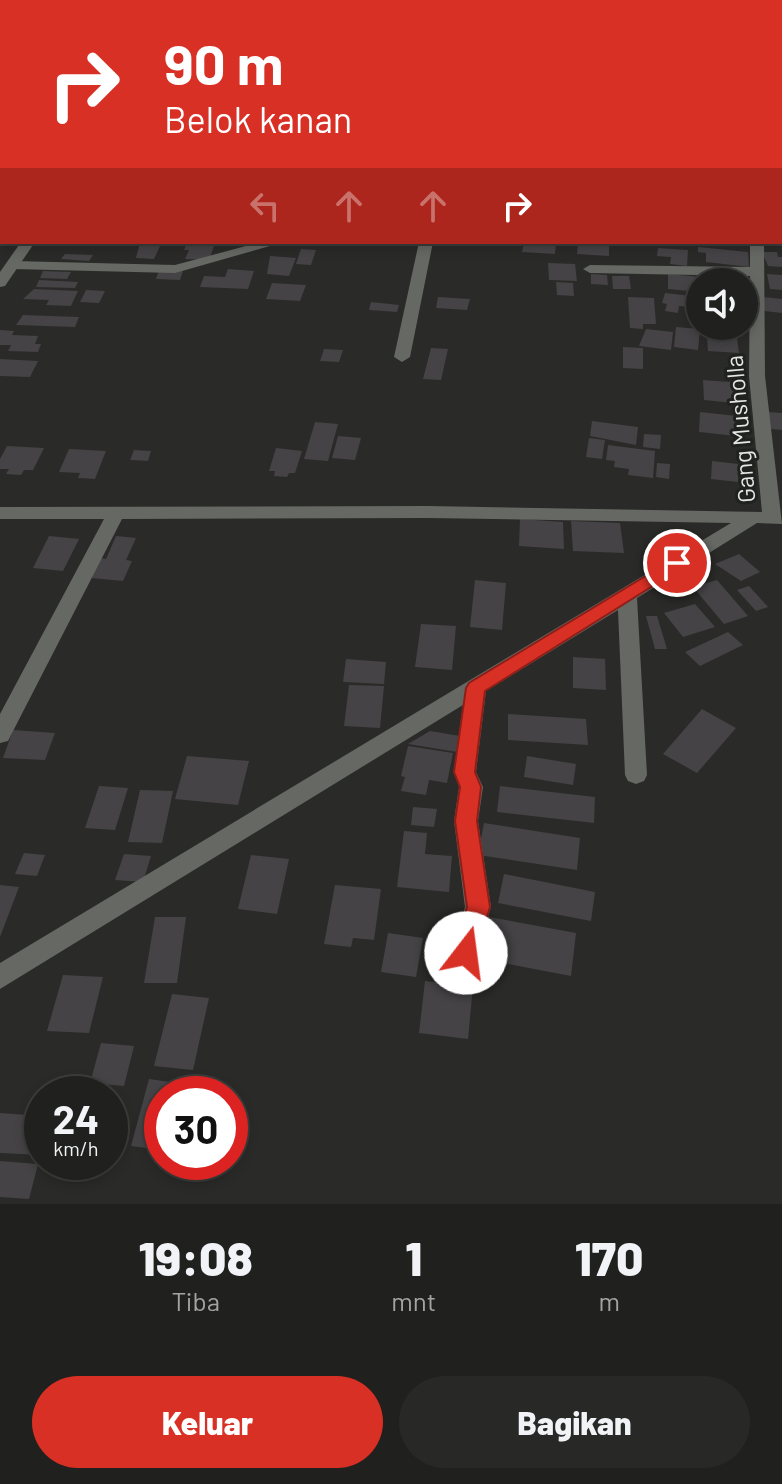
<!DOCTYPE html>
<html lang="id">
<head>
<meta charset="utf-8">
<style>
  body { margin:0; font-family:Barlow,sans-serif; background:#282827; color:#f1f3f6; height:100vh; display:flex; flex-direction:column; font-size:30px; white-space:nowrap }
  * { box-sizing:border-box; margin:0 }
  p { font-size:26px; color:#a2a3a4 }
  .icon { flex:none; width:44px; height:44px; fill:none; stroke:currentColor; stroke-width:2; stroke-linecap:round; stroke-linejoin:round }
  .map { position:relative; height:1204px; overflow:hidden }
  .panel { display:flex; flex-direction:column; background:#20201e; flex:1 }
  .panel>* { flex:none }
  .top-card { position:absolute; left:0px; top:0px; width:782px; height:244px; box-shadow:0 4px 12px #0003,0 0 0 2px #3d3e3c; background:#d93025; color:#fff; overflow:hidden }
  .controls { position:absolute; left:686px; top:268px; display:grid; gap:16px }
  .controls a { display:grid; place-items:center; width:72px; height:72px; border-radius:50%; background:#20201e; box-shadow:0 4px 12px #0003,0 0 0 2px #3d3e3c; font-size:40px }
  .speed { position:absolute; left:24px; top:1076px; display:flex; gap:16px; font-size:40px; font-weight:700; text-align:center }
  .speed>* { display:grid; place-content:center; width:104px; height:104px; border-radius:50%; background:#20201e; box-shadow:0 4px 12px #0003,0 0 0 2px #3d3e3c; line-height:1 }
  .speed small { font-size:20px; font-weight:400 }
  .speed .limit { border:12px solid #d22; background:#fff; color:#111 }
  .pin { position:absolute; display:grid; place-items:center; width:68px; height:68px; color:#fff; margin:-34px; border:4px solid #fff; border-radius:50%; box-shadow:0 2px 8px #0007 }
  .me { position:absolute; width:88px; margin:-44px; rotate:15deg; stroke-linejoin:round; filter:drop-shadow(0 0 6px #0008) }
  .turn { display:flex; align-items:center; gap:28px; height:168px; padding:0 32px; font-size:36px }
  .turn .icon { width:104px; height:104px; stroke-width:2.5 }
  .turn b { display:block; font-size:56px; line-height:68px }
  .lanes { display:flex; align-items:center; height:76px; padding:0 32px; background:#0003; justify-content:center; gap:40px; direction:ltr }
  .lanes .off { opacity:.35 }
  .eta { display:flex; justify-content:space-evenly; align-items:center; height:136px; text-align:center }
  .eta b { font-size:48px; font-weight:800; line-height:56px }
  .action { display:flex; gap:16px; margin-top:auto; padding:16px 32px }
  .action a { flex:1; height:92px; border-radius:48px; background:#d93025; color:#fff; font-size:32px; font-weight:800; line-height:92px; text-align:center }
  .action a+a { background:#282827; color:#f1f3f6 }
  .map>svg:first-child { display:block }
</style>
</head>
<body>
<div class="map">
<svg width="782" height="1204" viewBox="0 0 782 1204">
  <rect width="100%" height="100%" fill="#2a2b28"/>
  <!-- building -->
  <path fill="#454345" d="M524,242H556L555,254L522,252Z
    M578,242L609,243V256L577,254Z
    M186,245L214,246L209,260L185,259L189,250H184Z
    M139,246H160L154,259L136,258Z
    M698,247L748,252L749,267L706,262V253L698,252Z
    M658,248L688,250L687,266L670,264L671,257L657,256Z
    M301,249L316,250L311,265L296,264Z
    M762,252H777L778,257H782V267L768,266Z
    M65,254L93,255L89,261L61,259Z
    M270,256L296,258L289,276L267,274Z
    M548,263L575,264L577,281L549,280Z
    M228,269L254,271L248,289L200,287L204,276L225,277Z
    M159,270L183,271L180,280L156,279Z
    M43,271L71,272L67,279L40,278Z
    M591,274L607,275L608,285L591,284Z
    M668,274L701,277L700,292L668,289Z
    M767,274L782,275V290L770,289Z
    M612,276H629L631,289H613Z
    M39,280L78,282L75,288L36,287Z
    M556,282L573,283L574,296L557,295Z
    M272,283L306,285L300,301L266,299Z
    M34,289L78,291L71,306L46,305L49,300L23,299Z
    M86,290L105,291L99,303L80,302Z
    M665,293L700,297V308L679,306L678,313L665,311L667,304L662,303Z
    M438,297L470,299L467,310L436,308Z
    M628,297L654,298L656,324H643V329L630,328Z
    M763,297L782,299V313L764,311Z
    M371,302L399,305L397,312L369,310Z
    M23,315L79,317L75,327L16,325Z
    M676,327L700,329L698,350L674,347Z
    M646,329L673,332L671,350L639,346Z
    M0,330L14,331L12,335L38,336L35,344H41L38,352L8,351L11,345H0Z
    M707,336L737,338L739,353L708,351Z
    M623,347L643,348V369L623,368Z
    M431,348L448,349L441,380L423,379Z
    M324,349L343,350L339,362L320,361Z
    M0,359L38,361L30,377L0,376Z
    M703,380L742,383L744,404L704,400Z
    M700,412L737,416V436L699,432Z
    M768,412L782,413V430L771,429Z
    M592,421L638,427L636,445L590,436Z
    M315,422L338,424L328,461L304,459Z
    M644,434L661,435L660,449L643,447Z
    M338,436L361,438L355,460L332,458Z
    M589,438L605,440L602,459L586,457Z
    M608,445L655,451L653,478L628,475L629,469L614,467L615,461L606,460Z
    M7,446L44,448L33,470H24L21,475L6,474L9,469H0V459Z
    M276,448L302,451L295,473H289L287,477L274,476L275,471H269Z
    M69,449L106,451L95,479L78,478L80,473L59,472Z
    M134,450L151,451L148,461L130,460Z
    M712,461L738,464V482L711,479Z
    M657,463L670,464L669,479L656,477Z
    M520,519L563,522L564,549L519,546Z
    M571,521L620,523L624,553L573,551Z
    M49,536L79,539L63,571L33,568Z
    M116,536L136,538L126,560L132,561L123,581L91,578L101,558L106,559Z
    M739,554L760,572L741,581L715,564Z
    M475,580L506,583L502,630L470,627Z
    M717,580L748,616L724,624L693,587Z
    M749,586L768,607L756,611L737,590Z
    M695,604L715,627L683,637L664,613Z
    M646,616H657L667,649H655Z
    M421,624L456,626L452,670L415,667Z
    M728,632L743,645L700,666L685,652Z
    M573,657L605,659L606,690L573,688Z
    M346,659L386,662L384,684L343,682Z
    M349,685L384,686L380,728L344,726Z
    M702,709L736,728L697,773L663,754Z
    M508,714L586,719L588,745L508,740Z
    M13,730L55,733L45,760L3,758Z
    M430,731L460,736L457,752L408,744Z
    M408,746L453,753L447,783L429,780L426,795L401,791L405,777L401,776Z
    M187,756L249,761L238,805L175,799Z
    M527,756L576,764L573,785L524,777Z
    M99,786L128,788L115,830L85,828Z
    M500,786L595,797L594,823L497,812Z
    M140,790L173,791L162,843L128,842Z
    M413,807L437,809L434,827L411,825Z
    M484,823L580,838L577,870L478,855Z
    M404,831L427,833L425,854L452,856L449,892L397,887Z
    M24,853L45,855L37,876L15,874Z
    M124,854L151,856L143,882L115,880Z
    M251,855L289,859L277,914L238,909Z
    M504,874L595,892L591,921L498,903Z
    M0,885L19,887L0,937Z
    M335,885L381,889L374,940L353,938L351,947L324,944Z
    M484,916L576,933L571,976L476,958Z
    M155,917H186L177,983H144Z
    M388,933L423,938L416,977L381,972Z
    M63,975L103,977L89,1033L47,1031Z
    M425,981L473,986L468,1039L419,1033Z
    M172,994L209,998L193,1070L154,1066Z
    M101,1043L134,1046L124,1086L90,1083Z
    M149,1079L184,1084L181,1094H162V1150L131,1146Z
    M0,1113L42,1116L41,1155L0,1153Z
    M0,1161L38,1164L29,1199L0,1197Z"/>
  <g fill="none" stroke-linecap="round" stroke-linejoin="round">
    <!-- minor -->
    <path fill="#666864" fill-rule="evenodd" d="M0,20H2L0,27Z
      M0,67H2V73H0Z
      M780,153H782V161H780Z
      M0,169H2V177H0Z
      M261,242H284L175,273L13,269L6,265L13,261L175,265Z
      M419,242H433L410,357L402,362L394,357Z
      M750,242H764L765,376L782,524L757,523L637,598L647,775L644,781L636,784L628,781L625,775L618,610L486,691L476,772L483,787L478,821L491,907L475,961L466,964L457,961L453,953L465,907L454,821L459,787L454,772L463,705L0,989V963L731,523L428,518L122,519L11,735L8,741L0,743V714L104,519H0V507L428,506L762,512L749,376L750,276L590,273L583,269L590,265L750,267Z"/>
    <!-- tertiary -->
    <path fill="#666864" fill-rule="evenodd" d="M21,242H35L5,286L0,287V272Z"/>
  </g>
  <!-- route -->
  <path fill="#d93025" stroke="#8d1f18" stroke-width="2" d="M677,557L686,563L683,567L485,691L475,772L481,787L477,821L490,907L474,960L466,963L458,960L454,953L467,907L455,821L460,787L454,772L466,688L469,683Z"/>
  <g text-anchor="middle" stroke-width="6" stroke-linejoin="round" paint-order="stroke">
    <!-- street labels -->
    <g font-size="24" fill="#e6e7e5" stroke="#20221f">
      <text transform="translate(741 429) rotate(-95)" y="8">Gang Musholla</text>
    </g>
  </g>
</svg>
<div class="controls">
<a><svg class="icon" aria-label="sound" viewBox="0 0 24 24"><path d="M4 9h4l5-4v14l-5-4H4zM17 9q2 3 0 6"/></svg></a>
</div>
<div class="speed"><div>24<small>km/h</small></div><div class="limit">30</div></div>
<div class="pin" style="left:677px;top:563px;background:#d93025"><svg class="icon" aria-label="arrive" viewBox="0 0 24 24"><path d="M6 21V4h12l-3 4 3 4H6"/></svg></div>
<svg class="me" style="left:466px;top:953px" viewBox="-20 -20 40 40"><circle r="19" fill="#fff"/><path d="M0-13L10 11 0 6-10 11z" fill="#d93025"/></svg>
<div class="top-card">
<div class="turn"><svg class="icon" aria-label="right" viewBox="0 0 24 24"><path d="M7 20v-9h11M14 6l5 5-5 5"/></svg><div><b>90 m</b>Belok kanan</div></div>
<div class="lanes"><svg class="icon off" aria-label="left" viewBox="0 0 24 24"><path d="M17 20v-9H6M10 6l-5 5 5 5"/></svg><svg class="icon off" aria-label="ahead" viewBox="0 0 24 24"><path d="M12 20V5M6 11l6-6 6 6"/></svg><svg class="icon off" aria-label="ahead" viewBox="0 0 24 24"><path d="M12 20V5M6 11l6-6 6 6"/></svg><svg class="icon" aria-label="right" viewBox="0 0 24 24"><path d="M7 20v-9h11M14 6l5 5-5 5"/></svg></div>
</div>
</div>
<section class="panel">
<div class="eta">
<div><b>19:08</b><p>Tiba</p></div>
<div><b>1</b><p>mnt</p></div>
<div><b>170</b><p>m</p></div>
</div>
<div class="action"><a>Keluar</a><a>Bagikan</a></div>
</section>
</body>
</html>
